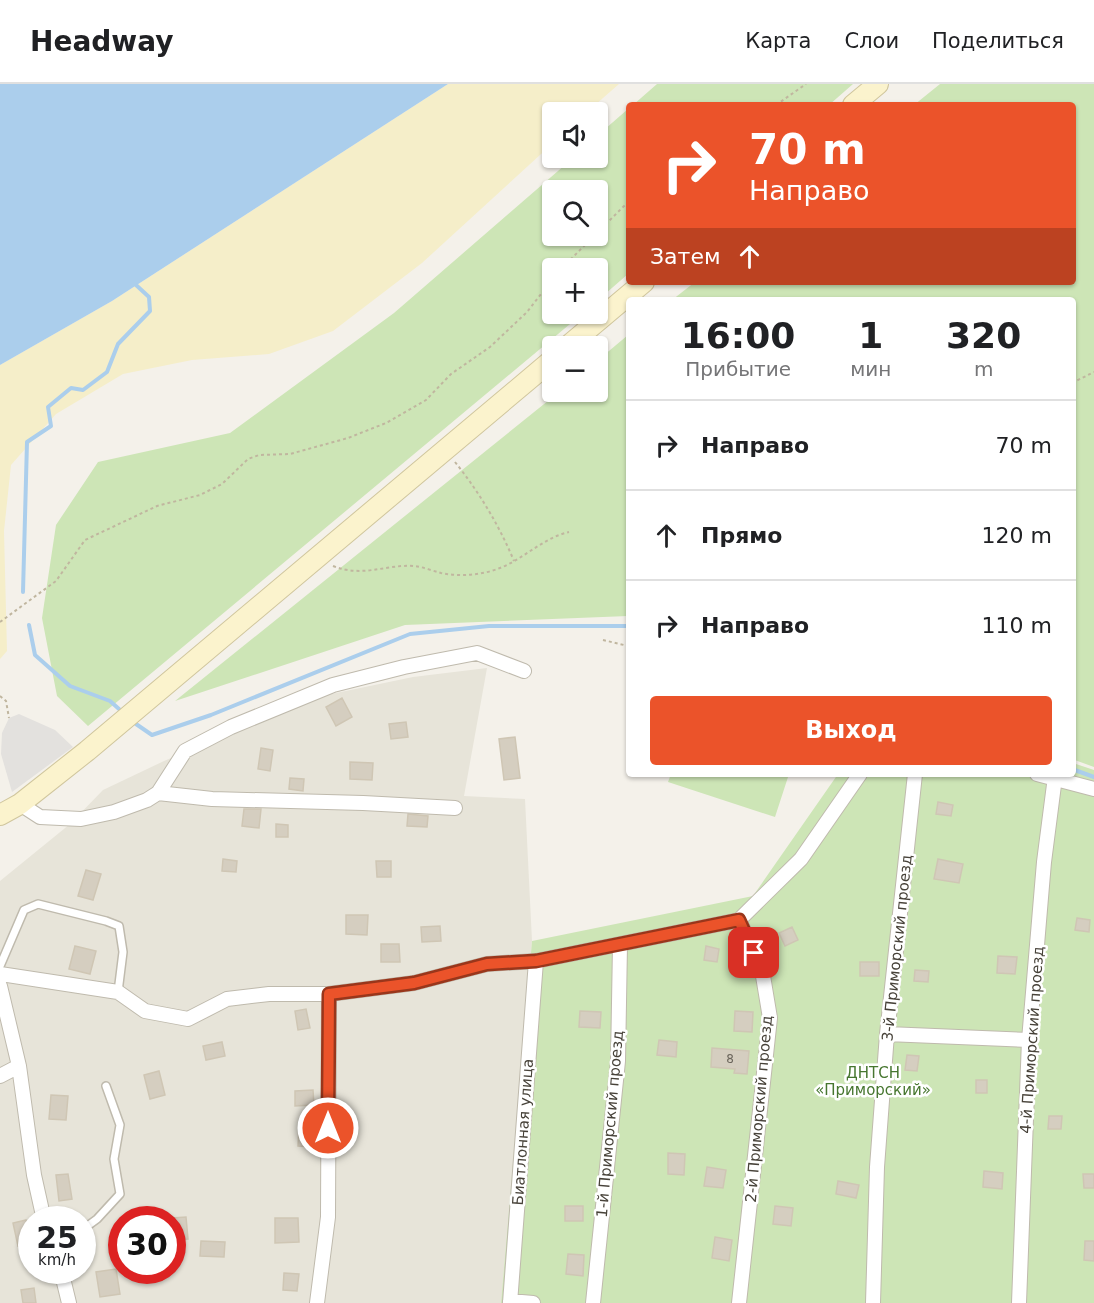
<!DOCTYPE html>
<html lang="ru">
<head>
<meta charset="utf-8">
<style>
  body { margin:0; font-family:"DejaVu Sans",sans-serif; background:#f2f2f2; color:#202124; height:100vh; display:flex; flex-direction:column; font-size:22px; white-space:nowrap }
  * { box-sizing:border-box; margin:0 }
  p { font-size:20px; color:#757577 }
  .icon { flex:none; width:33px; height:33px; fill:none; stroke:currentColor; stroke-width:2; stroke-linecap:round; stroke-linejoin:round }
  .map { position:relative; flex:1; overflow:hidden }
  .panel { position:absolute; left:626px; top:213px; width:450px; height:480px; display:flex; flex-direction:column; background:#fff; border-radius:6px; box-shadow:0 2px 4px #0004 }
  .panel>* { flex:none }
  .guide { position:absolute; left:626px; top:18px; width:450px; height:183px; border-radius:6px; box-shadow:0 2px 4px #0004; background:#eb532a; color:#fff; overflow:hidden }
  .controls { position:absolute; left:542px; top:18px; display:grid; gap:12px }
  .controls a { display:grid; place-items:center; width:66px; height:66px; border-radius:6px; background:#fff; box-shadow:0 2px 4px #0004; font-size:30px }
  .speed { position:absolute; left:18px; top:1122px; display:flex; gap:12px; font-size:30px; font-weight:700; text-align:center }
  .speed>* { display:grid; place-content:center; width:78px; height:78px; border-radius:50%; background:#fff; box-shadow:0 2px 4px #0004; line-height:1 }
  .speed small { font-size:15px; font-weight:400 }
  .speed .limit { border:9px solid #d22; background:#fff; color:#111 }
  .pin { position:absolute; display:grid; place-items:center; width:51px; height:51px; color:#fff; margin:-26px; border-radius:12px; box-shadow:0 3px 9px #0006 }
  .me { position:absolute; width:66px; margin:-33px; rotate:0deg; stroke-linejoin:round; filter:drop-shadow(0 0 4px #0008) }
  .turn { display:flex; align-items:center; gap:21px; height:126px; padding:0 24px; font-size:27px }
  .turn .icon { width:78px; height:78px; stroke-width:2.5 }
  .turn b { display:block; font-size:42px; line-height:51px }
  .then { display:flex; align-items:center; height:57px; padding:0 24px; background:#0003; gap:12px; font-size:22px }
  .eta { display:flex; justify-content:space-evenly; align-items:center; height:102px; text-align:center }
  .eta b { font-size:36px; font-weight:800; line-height:42px }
  .action { display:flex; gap:12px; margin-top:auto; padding:12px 24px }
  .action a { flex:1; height:69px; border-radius:6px; background:#eb532a; color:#fff; font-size:24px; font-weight:800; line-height:69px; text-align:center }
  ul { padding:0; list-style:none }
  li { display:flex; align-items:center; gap:18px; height:90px; padding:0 24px; border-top:2px solid #e0e0e0 }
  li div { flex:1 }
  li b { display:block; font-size:22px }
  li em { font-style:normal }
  header { display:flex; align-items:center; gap:36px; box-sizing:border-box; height:84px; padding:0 30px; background:#fff; border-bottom:2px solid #e0e0e0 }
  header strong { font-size:28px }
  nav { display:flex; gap:33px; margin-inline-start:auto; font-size:21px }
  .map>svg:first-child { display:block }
</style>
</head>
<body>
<header>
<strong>Headway</strong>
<nav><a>Карта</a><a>Слои</a><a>Поделиться</a></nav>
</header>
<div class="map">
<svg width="1094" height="1219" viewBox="0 0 1094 1219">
  <rect width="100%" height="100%" fill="#f4f1ea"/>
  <!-- residential -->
  <path fill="#e7e4d9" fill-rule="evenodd" d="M487,584L464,712L525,715L532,857L501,1219H0V797L70,740L103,706L164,677L317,613L413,593ZM32,1136H82V1186H32ZM122,1136H172V1186H122Z"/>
  <!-- green -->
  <path fill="#cde5b6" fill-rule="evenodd" d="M657,0H853L829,21H633Z
    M940,0H1094V683L1072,675V216H672L695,198H1072V21H914Z
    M628,25V190L597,217V184H552V230H582L88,642L57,612L42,534L56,441L98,378L230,349L394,229L573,74H597V52ZM597,106V152H552V106Z
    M628,251V532L405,541L175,617L559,308H597V277Z
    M1073,679L1094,686V1219H501L532,857L753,812L838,690H1072Z
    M671,690H789L775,733L668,698Z"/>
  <!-- sand -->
  <path fill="#f5eec9" d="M448,0H619L587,28H552V60L422,179L333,247L269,270L192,276L123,290L56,330L11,381L4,447L7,567L0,575V281L112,217Z"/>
  <!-- parking -->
  <path fill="#e3e1de" d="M19,630L55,646L73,663L12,708L1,670L2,649L9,634Z"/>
  <!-- water -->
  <path fill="#abceec" d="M0,0H448L112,217L0,281Z"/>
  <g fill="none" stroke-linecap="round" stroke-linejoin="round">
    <!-- stream -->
    <path stroke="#abceec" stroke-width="4" d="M23,508L27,358L51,342L48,323L71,304L83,306L107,288L118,260L150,227L149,213L136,201
      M29,541L35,571L70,602L110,617L119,625
      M136,640L152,651L211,631L410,550L489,542H628
      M1072,685L1094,693"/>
  </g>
  <!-- building -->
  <path fill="#d5cec0" stroke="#cfc6b4" stroke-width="1.5" d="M342,614L352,633L336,642L326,623Z
    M406,638L408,653L391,655L389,640Z
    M515,653L520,694L504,696L499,655Z
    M261,664L273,666L270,687L258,685Z
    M350,678L373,679L372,696L350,695Z
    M290,694L304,695L303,707L289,705Z
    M938,718L953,721L951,732L936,730Z
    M244,725H261L259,744L242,742Z
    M408,730L428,732L427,743L407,742Z
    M276,740L288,741V753H276Z
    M223,775L237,777L236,788L222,787Z
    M938,775L963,780L959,799L934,795Z
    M376,777H391V793H377Z
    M86,786L101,790L93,816L78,812Z
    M346,831H368L367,851L346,850Z
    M1077,834L1090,836L1089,848L1075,846Z
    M440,842L441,857L422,858L421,843Z
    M792,843L798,856L785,862L779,849Z
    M381,860H399L400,878H381Z
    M75,862L96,867L90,890L69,885Z
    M706,862L719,865L717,878L704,876Z
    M998,872L1017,873L1015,890L997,889Z
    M860,878H879V892H860Z
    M915,886L929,887L928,898L914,897Z
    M306,925L310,944L298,946L295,927Z
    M580,927L601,928L600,944L579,943Z
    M735,927L753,928L752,948L734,947Z
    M659,956L677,958L676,973L657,971Z
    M222,958L225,972L206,976L203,962Z
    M712,964L749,967L747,990L734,989L735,985L711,983Z
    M907,971L919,972L917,987L905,986Z
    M159,987L165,1011L150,1015L144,991Z
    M976,996H987V1009H976Z
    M313,1006L314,1021L295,1022V1007Z
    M51,1011L68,1012L66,1036L49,1035Z
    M1049,1032H1062L1061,1045H1048Z
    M299,1042L315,1043L314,1063L298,1062Z
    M668,1069L685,1070L684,1091L668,1090Z
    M707,1083L726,1086L723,1104L704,1102Z
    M984,1087L1003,1089L1002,1105L983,1103Z
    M68,1090L72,1115L59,1117L56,1091Z
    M1083,1090H1094V1104H1084Z
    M838,1097L859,1101L856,1114L836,1110Z
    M565,1122H583V1137H565Z
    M775,1122L793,1124L791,1142L773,1140Z
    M186,1133L188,1155L172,1156V1134Z
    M275,1134H298L299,1158L275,1159Z
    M26,1136L31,1159L18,1162L13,1139Z
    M715,1153L732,1156L729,1177L712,1174Z
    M201,1157L225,1158L224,1173L200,1172Z
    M1085,1157H1094V1177L1084,1176Z
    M568,1170L584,1171L583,1192L566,1190Z
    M116,1185L120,1210L100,1213L96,1188Z
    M284,1189L299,1190L297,1207L283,1206Z
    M34,1204L36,1219H23L21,1206Z"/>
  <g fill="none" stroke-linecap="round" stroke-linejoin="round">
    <defs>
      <path id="service" d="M0,882L24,826L38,820L106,837L119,842L123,868L118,908
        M82,1146L97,1135L120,1110L114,1075L120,1041L106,1002"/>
      <path id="minor" d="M1037,690L1094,705
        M158,709L212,715L363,719L455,724
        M20,720L40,733L81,735L114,728L147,716L158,709L185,667L231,643L333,601L404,583L477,569L524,587
        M739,836L762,886L770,934L739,1219
        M0,890L118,908L145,927L188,935L227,915L269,910H329L414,899L487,880L536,877L739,836L801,775L860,690
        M0,902L19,982L34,1091L44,1136
        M887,950L1029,956
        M0,992L19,982
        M61,1186L69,1219
        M510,1217L533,1219
        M317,1219L328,1133L329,910
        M510,1219L536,877
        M593,1219L618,977L620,861
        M873,1219L877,1083L887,950L915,690
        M1019,1219L1029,956L1044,778L1055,693"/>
      <path id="secondary" d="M853,21L878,0
        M568,262L644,198
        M0,731L20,720L87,667L552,276"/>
    </defs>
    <!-- service casing -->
    <use href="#service" stroke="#bfbaad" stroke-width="10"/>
    <!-- minor casing -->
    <use href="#minor" stroke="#bfbaad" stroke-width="16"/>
    <!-- secondary casing -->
    <use href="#secondary" stroke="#d0c69d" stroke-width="22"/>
    <!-- path -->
    <path stroke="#c0b69f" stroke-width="2" stroke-dasharray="3 3" stroke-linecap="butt" d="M776,21L806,0
      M597,149L628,118
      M562,184L594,152
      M1072,299L1094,288
      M455,378C479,408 499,441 514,477
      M333,482C364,494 385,480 415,482C423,483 433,487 441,489C461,493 482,491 500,484C525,474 543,454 569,448
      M0,538L56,497L85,456L157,422L200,411L222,400L248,375L259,371L290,370L348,354L386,339L426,316L451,290L490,263L527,228L552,196
      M603,556L628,562
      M0,612L6,617L9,634"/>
    <!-- service -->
    <use href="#service" stroke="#fff" stroke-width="7"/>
    <!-- minor -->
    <use href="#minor" stroke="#fff" stroke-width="14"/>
    <!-- secondary -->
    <use href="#secondary" stroke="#fbf3cd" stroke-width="20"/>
  </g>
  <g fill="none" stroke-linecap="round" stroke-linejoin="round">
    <defs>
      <path id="route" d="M328,1044L329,910L414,899L487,880L536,877L739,836L754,869"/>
    </defs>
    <!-- route casing -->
    <use href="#route" stroke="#99361b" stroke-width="15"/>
    <!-- route -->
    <use href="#route" stroke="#eb532a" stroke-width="10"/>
  </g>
  <g text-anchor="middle" stroke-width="5" stroke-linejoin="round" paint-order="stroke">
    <!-- number labels -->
    <g font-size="12" fill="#6a655b">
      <text x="730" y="979">8</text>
    </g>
    <!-- street labels -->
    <g font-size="15" fill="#474239" stroke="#fff">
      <text transform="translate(897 864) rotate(-84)" y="5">3-й Приморский проезд</text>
      <text transform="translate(1032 956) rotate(-86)" y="5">4-й Приморский проезд</text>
      <text transform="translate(759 1025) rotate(-85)" y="5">2-й Приморский проезд</text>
      <text transform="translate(610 1040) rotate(-85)" y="5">1-й Приморский проезд</text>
      <text transform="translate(523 1048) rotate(-86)" y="5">Биатлонная улица</text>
    </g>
    <!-- park labels -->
    <g font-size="15" fill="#46762f" stroke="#fff">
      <text x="873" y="994">ДНТСН<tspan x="873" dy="17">«Приморский»</tspan></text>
    </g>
  </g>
</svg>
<div class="controls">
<a><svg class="icon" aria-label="sound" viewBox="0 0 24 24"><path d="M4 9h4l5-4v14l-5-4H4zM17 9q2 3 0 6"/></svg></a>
<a><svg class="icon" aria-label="search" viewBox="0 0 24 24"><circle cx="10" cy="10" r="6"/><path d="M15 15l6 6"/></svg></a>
<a>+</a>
<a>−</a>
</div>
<div class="speed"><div>25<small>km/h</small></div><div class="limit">30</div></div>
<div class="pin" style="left:754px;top:869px;background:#d93025"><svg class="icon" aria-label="arrive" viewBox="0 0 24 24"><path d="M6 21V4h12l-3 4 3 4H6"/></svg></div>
<svg class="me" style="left:328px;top:1044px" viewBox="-20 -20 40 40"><circle r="17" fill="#eb532a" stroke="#fff" stroke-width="3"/><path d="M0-11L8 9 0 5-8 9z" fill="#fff"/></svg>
<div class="guide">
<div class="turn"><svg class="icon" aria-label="right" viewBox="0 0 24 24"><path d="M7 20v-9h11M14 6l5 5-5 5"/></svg><div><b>70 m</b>Направо</div></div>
<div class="then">Затем<svg class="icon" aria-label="ahead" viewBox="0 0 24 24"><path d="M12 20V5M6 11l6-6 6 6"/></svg></div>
</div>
<section class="panel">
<div class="eta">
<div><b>16:00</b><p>Прибытие</p></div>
<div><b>1</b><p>мин</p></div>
<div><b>320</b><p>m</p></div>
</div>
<ul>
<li><svg class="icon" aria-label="right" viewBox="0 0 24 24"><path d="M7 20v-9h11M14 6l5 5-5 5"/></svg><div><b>Направо</b></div><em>70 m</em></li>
<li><svg class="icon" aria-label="ahead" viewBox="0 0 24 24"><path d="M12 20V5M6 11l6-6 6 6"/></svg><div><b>Прямо</b></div><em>120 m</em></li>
<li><svg class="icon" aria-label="right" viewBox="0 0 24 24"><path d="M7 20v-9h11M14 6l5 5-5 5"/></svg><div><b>Направо</b></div><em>110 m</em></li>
</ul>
<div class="action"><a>Выход</a></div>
</section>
</div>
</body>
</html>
